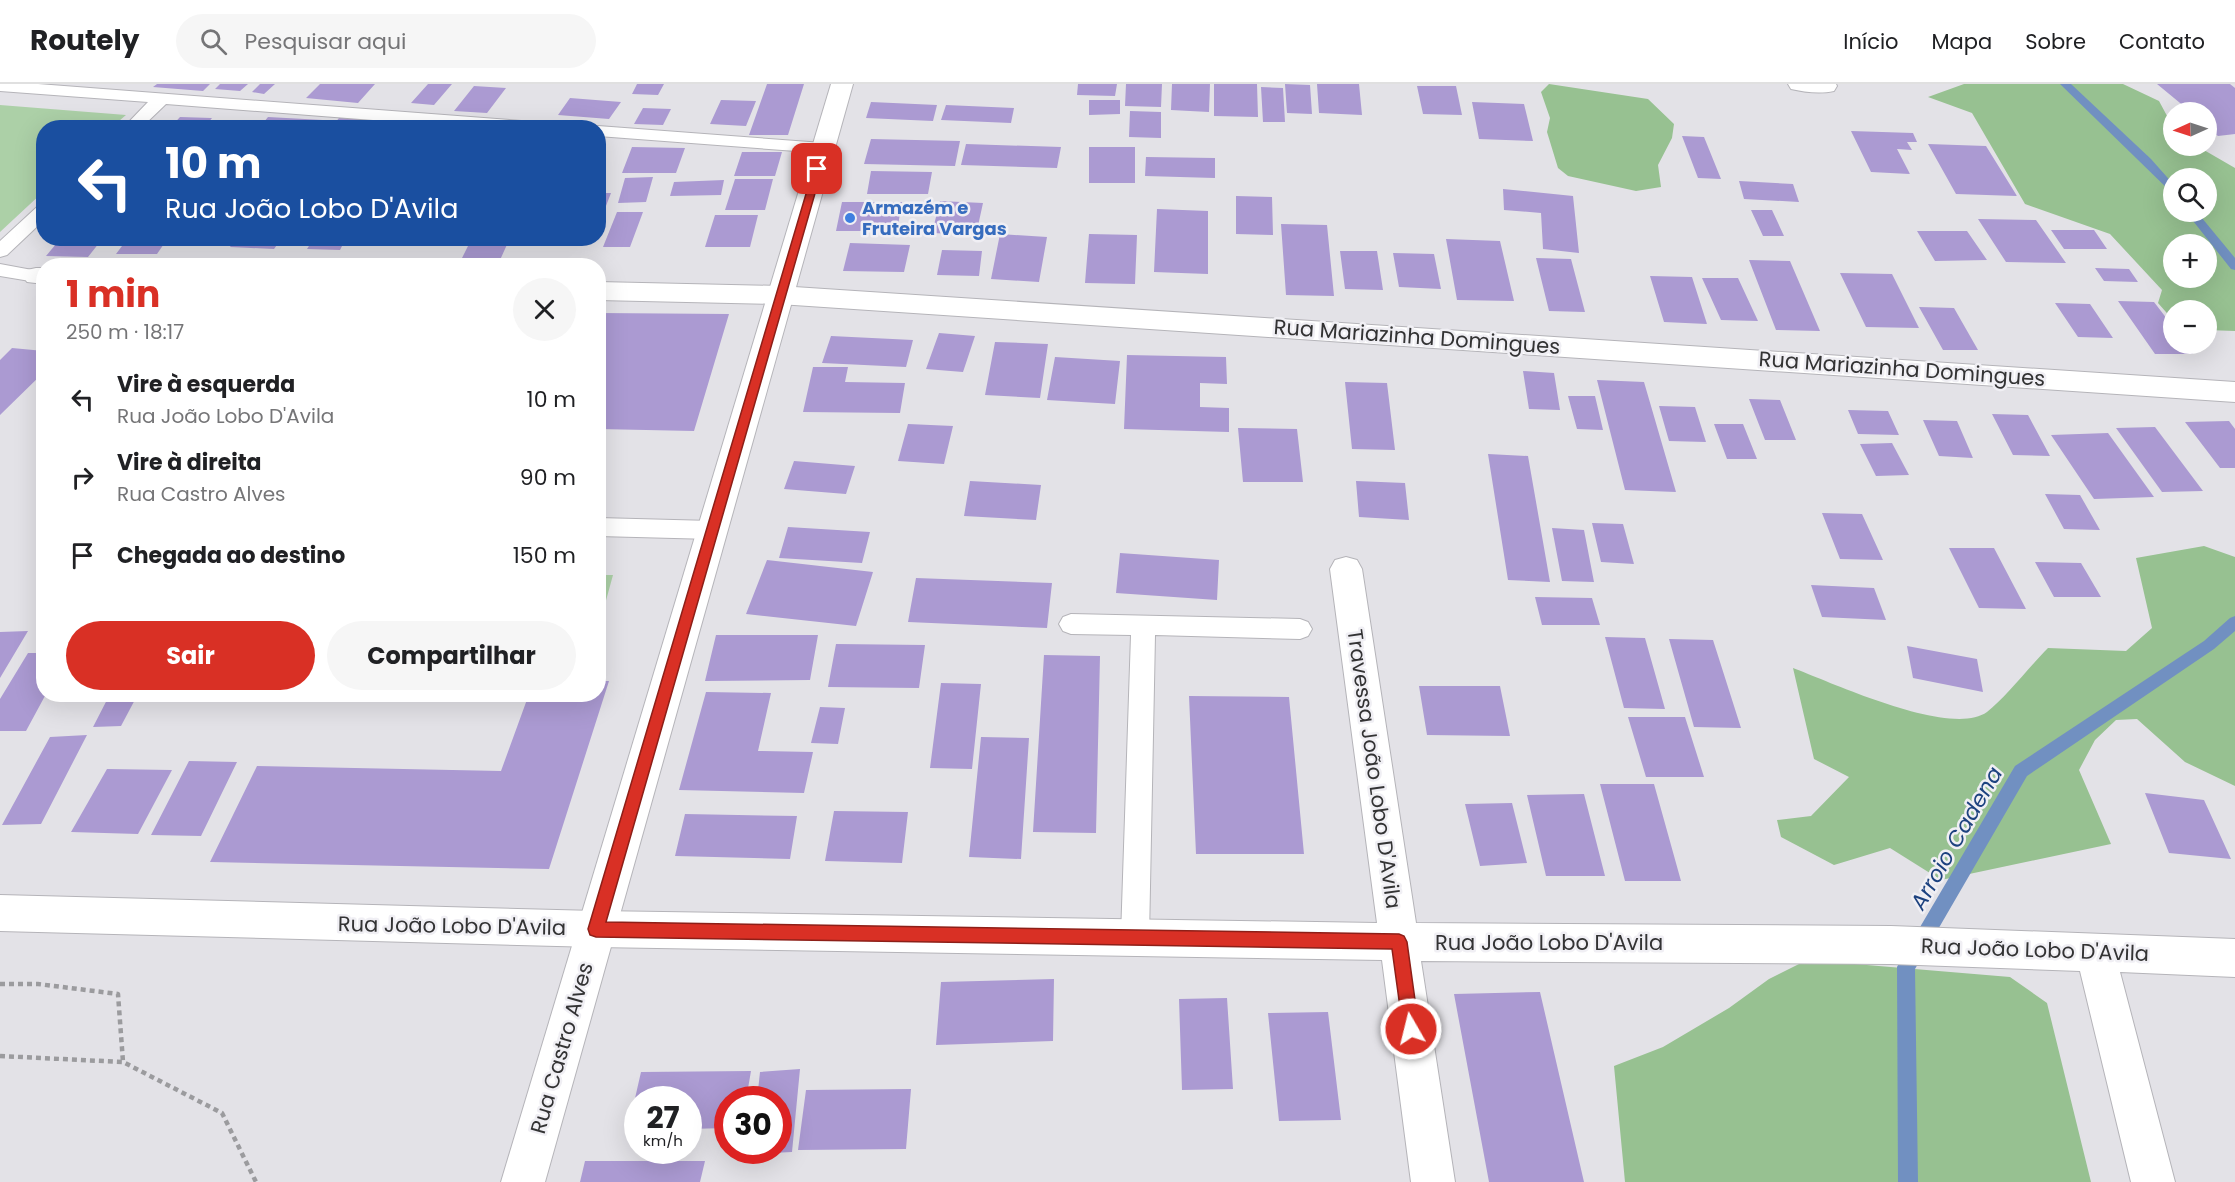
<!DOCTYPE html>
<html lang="pt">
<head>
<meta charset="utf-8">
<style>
  body { margin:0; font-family:Poppins,sans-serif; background:#f6f6f6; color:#202124; height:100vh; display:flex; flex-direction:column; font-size:22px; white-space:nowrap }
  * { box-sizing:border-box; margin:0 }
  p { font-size:20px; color:#757577 }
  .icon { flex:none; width:33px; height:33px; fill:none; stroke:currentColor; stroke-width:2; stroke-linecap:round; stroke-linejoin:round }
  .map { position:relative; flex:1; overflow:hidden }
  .drawer { position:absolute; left:36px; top:174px; width:570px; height:444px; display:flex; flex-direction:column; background:#fff; border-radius:24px; box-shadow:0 6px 24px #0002 }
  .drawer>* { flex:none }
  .banner { position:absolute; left:36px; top:36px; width:570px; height:126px; border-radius:24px; box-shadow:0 6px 24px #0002; background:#1a4fa0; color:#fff; overflow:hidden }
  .needle { width:39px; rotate:267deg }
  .controls { position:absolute; left:2163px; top:18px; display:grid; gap:12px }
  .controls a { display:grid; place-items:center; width:54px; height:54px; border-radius:50%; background:#fff; box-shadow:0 6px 24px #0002; font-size:30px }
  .speed { position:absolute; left:624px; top:1002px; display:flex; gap:12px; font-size:30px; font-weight:700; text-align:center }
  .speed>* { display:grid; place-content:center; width:78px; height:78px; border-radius:50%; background:#fff; box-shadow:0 6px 24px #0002; line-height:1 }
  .speed small { font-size:15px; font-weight:400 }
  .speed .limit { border:9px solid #d22; background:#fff; color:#111 }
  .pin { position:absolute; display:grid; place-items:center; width:51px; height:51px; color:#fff; margin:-26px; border-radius:12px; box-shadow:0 3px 9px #0006 }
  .me { position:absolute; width:66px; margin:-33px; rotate:352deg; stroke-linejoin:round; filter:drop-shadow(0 0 4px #0008) }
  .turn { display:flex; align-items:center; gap:21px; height:126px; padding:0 30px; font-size:27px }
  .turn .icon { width:78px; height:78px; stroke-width:2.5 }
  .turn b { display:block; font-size:42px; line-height:51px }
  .round { display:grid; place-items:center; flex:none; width:63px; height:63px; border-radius:32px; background:#f6f6f6 }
  .head { display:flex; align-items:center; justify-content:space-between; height:102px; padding:0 30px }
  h1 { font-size:36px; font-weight:700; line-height:45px; color:#d93025 }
  .cta { display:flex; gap:12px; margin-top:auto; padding:12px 30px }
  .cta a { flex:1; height:69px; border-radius:36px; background:#d93025; color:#fff; font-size:24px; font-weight:700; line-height:69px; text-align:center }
  .cta a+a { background:#f6f6f6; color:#202124 }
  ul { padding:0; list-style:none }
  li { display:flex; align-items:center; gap:18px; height:78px; padding:0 30px }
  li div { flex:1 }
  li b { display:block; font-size:22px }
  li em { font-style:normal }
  header { display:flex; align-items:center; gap:36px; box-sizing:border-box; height:84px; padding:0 30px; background:#fff; border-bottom:2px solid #e0e0e0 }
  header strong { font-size:28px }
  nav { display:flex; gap:33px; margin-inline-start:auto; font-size:21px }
  .search { width:420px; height:54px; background:#f6f6f6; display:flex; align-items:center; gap:15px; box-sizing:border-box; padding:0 21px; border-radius:33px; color:#757577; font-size:22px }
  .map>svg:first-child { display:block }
</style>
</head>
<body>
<header>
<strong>Routely</strong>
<div class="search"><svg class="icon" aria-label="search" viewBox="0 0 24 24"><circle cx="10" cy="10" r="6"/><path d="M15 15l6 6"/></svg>Pesquisar aqui</div>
<nav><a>Início</a><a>Mapa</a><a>Sobre</a><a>Contato</a></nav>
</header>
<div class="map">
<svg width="2235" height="1098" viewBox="0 0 2235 1098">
  <rect width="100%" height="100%" fill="#e3e2e7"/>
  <!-- green -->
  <path fill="#acd0a7" d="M0,21L126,31L112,43L44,44L43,108L0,148Z
    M599,491H613L599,542L598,491Z"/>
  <!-- forest -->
  <path fill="#97c191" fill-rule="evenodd" d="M1549,0L1648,15L1674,40L1672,54L1658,81L1661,103L1636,107L1568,92L1558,84L1547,48L1550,34L1541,8Z
    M1964,0H2123L2159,17L2173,43L2174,62H2197L2235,84V247L2207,246L2206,226H2174L2173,236L2158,219L2162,206L2110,150L2025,120L1972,29L1928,13ZM2174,94H2206V128H2174ZM2174,160H2206V194H2174Z
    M2204,462L2235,473V702L2185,678L2137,635L2116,636L2095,656L2079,686L2111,760L1941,796L1890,764L1834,781L1781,753L1777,736L1811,732L1849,693L1814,675L1793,584C1833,599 1951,654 1987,628C2005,614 2031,581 2048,564L2126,567L2152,544L2136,474Z
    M1807,876L2010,893L2047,919L2091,1098H1625L1614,982L1663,963L1729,924L1769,895Z"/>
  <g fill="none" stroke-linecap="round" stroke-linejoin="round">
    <!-- stream -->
    <path fill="#7190c1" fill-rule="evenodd" d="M2060,0H2071L2151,75L2174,101V111Z
      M2186,128H2197L2235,174V186L2231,185Z
      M2235,532V547L2214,565L2027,692L1915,885L1918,1098H1898L1897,883L1900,877L2015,682L2204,557L2230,534Z"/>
  </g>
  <!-- building -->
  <path fill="#ab9ad2" d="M157,0H210L203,7L153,3Z
    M220,0H248L240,7L215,5Z
    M260,0H275L264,10L252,8Z
    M320,0H375L358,19L306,14Z
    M428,0H452L434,21L411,19Z
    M637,0H664L658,11L632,10Z
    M767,0H804L788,51H749Z
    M1078,0H1117L1115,12L1077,11Z
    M1126,0H1162L1161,23L1125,22Z
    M1172,0H1210L1209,28L1171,26Z
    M1214,0H1257L1258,33L1214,32Z
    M1285,0L1310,1L1312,30L1287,29Z
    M1317,0H1359L1362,31L1319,29Z
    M2157,0H2230L2235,4V50L2218,52L2206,42V28H2191Z
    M474,2L506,4L487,29L454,27Z
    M1417,2H1456L1462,31L1423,30Z
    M1261,3L1283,4L1285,38H1263Z
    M570,14L621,18L609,35L558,31Z
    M721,16L756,17L746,42L710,40Z
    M1089,16H1120V30L1089,31Z
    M871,18L937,21L933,37L866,34Z
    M1472,18L1524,20L1533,57L1479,55Z
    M946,21L1014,24L1011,39L941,36Z
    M643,24L671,25L663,41L634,40Z
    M1130,27L1161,28V54L1129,53Z
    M180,33L212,34L204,44H170Z
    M268,33L323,36L317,44H259Z
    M339,34L379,36L374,44H331Z
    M1851,47L1913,49L1917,58H1907L1912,66L1897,65L1910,90L1871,88Z
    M1682,52L1704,53L1721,95L1698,94Z
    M871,55L960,57L955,82L864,80Z
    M966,60L1061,63L1057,84L961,81Z
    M1928,60L1986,62L2017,112L1956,110Z
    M632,63L685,64L676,89H622Z
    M1089,63H1135V99H1089Z
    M742,68H782L775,92H734Z
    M1146,73L1215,74V94L1145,92Z
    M871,87L932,88L928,110H867Z
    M653,93L646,118L618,119L625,94Z
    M735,95H773L765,126H725Z
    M724,96L721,111L670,112L674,98Z
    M1739,97L1793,100L1799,118L1744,115Z
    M1503,105L1573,112L1579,169L1543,165L1541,129L1504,126Z
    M598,109H611L599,140H598Z
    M1236,112L1272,113L1273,151L1236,150Z
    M940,117L983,119L976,151L932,149Z
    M842,118H902L897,147H836Z
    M1157,125L1208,127V190L1154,188Z
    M1751,126H1772L1784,152H1763Z
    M617,128H643L630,163H603Z
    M715,131H758L750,163H705Z
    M1978,135L2036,136L2066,179L2006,178Z
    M1281,140L1327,141L1334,212L1286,211Z
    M2051,146H2094L2107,165H2064Z
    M1917,147H1967L1987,176L1935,177Z
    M1000,150L1047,153L1039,198L991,195Z
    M1089,150L1137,151L1135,200L1085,199Z
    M61,154H103L88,173L46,172Z
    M128,154H168L157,170H116Z
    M236,154H282L274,165L230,163Z
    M314,154H346L340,166L307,165Z
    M356,154H399L395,162H352Z
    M472,154H510L500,176H461Z
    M539,154H593L592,157H538Z
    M1446,155L1500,157L1514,217L1457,216Z
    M850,159L910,161L904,188L843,187Z
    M942,166L982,167L979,192L937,191Z
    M1340,167H1377L1383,206L1345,205Z
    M1393,169L1434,170L1441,205L1399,203Z
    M1536,174L1571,175L1585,228L1549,227Z
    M1749,176L1790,177L1820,247L1776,246Z
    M2095,184L2129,185L2138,198L2104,197Z
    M1840,189L1892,190L1919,244L1866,243Z
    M1650,192L1692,193L1707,240L1664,238Z
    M1702,194H1738L1758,237L1721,236Z
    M2118,217L2154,218L2174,244V260H2185L2193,270H2155Z
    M2055,219L2090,220L2113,254L2078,253Z
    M1919,223L1954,224L1978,266H1943Z
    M598,229L729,230L694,347L598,345Z
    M939,249L975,252L963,288L926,285Z
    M831,252L913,256L906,283L822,279Z
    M995,258L1048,260L1040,314L985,311Z
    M12,264L44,267V288L0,331V276Z
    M1127,271L1226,273L1227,300L1200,299V323L1229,324V348L1124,345Z
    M1055,273L1120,277L1115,320L1047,316Z
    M813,283H848L845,298L905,299L900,329L803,328Z
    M1523,287L1554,289L1560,326L1529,325Z
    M1597,296L1644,298L1676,408L1625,406Z
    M1345,298L1387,299L1395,366L1352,365Z
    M1568,312H1595L1603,346L1577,345Z
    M1749,315L1780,316L1796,356H1765Z
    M1659,322L1695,323L1706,358L1669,357Z
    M1848,326L1888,327L1899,351L1858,350Z
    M1992,330L2028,331L2050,372L2013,371Z
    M1923,336L1957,337L1973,374L1939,372Z
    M2229,337L2235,345V384H2220L2185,338Z
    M908,340L953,342L944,380L898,377Z
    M1714,340H1743L1757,375H1727Z
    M2155,343L2203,407L2162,408L2116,344Z
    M1238,344L1297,345L1303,398H1243Z
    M2108,349L2154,413L2094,415L2051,351Z
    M1892,359L1909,391L1876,392L1860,360Z
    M1488,370L1528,372L1550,498L1508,496Z
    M794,377L855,382L846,410L784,405Z
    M970,397L1041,401L1036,436L964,432Z
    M1356,397L1405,399L1409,436L1359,433Z
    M2045,410L2080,411L2100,446L2064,445Z
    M1822,429L1862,430L1883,476L1840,475Z
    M1592,439L1623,440L1634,480L1601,478Z
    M788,443L870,448L862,479L779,474Z
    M1552,444L1584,446L1594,498L1562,497Z
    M1949,464H1994L2026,525L1979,524Z
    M1120,469L1219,476L1217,516L1116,509Z
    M767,476L873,488L856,542L746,530Z
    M2035,478L2081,479L2101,513H2054Z
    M916,494L1052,499L1047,544L908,538Z
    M1811,501L1874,504L1886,536L1822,533Z
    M1535,513L1592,514L1600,541H1542Z
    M28,547L0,594V548Z
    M716,551H818L810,596L705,597Z
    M1605,553L1645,554L1665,625L1624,624Z
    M1669,555L1713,556L1741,644L1694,643Z
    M836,560L925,561L919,604L828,603Z
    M1907,562L1977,575L1983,608L1913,594Z
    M28,569H44V610H46L26,647H0V615Z
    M1044,571L1100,572L1096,749L1033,748Z
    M598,597H609L549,785L210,778L257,682L501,687L529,610H598Z
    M941,599L981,600L972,685L930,684Z
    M1419,602H1500L1510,652L1427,651Z
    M706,608L771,609L758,667L813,668L804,709L679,706Z
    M110,610H138L121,642L93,643Z
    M1189,612L1289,613L1304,770H1196Z
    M820,623L845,624L838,660L811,659Z
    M1628,633H1685L1704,693H1646Z
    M87,651L41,740L2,741L50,653Z
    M981,653L1029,654L1021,775L969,773Z
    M189,677L237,678L201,752L151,751Z
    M107,685L172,686L138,750L71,748Z
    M1600,700H1654L1681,797H1625Z
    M2145,709L2204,716L2231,775L2169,769Z
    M1584,710L1605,792H1546L1527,711Z
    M1512,719L1527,779L1480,782L1465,720Z
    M834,727L908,728L902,779L825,777Z
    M685,730L797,732L790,775L675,772Z
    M1054,895L1053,957L936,961L941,898Z
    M1540,908L1584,1098H1489L1454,910Z
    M1227,914L1233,1005L1182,1006L1179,915Z
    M1328,928L1341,1036L1279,1037L1268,929Z
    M800,985L792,1068L752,1070V1066H778V1016H757L760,988Z
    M751,987L746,1016H728V1044L688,1045V1016H638V1045H628L641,988Z
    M911,1005L906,1065L798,1066L806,1006Z
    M585,1077H705L700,1098H580Z"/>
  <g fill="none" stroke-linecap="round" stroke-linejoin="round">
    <defs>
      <path id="lane" d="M0,0H38L548,39L556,44H476L166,20L141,44H123L148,18L0,7Z
        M598,42L823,59L832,64L823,69L598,52V44H592Z
        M44,121V136L7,171L0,173V157L38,122Z
        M0,180L43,188L44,195L36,198L0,192Z
        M598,434L712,437L720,440L723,446L720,452L712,455L598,452Z
        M1071,530L1300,535L1308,538L1312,545L1308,552L1300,555L1155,551L1149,853L1145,863L1135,866L1125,863L1121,853L1131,551L1071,550L1063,547L1059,540L1063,533Z"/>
      <path id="street" d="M1788,0H1836L1837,2L1834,7C1820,10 1804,8 1791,5Z
        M36,184H44V200L27,198L23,192L27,186Z
        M598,198L779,202L2235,298V318L779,220L598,216Z
        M1346,473L1357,476L1362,485L1416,839L1891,842L2235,855V893L2120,888L2175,1098H2131L2080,887L1891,880L1421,877L1455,1098H1411L1382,876L596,863L0,847V811L596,827L1377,839L1330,485L1335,476Z"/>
      <path id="secondary" d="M831,0H853L545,1098H501Z"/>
    </defs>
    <!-- lane casing -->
    <use href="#lane" stroke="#b5b4b9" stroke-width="2"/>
    <!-- street casing -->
    <use href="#street" stroke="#b5b4b9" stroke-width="2"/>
    <!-- secondary casing -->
    <use href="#secondary" stroke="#b5b4b9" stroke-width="2"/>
    <!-- path -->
    <path stroke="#9b9b9e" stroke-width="4.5" stroke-dasharray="5 4" stroke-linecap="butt" d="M0,900H38L118,910L123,978
      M0,972L123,978L222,1029L256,1098"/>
    <!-- lane -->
    <use href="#lane" fill="#fff" fill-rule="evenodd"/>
    <!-- street -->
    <use href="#street" fill="#fff" fill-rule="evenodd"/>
    <!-- secondary -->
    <use href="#secondary" fill="#fff" fill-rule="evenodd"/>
  </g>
  <!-- route -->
  <path fill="#d93025" stroke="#8d1f18" stroke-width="1.5" d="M814,83L822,85L606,838L1399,850L1404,852L1407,858L1419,945L1417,951L1411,954L1405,951L1403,945L1392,865L596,853L590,851L588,845Z"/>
  <!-- markers -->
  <circle fill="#3f7fe0" stroke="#f0eff4" stroke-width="2" cx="850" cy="134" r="6"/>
  <g text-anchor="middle" stroke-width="5" stroke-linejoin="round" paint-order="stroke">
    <!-- far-shop labels -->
    <g font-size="18" font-weight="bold" fill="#366cbe" stroke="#f0eff4" text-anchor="start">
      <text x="862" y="130">Armazém e<tspan x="862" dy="21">Fruteira Vargas</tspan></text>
    </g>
    <!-- street labels -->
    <g font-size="21" fill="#333334" stroke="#f0eff4">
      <text transform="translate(1417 253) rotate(4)" y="7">Rua Mariazinha Domingues</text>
      <text transform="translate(1902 285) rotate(4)" y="7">Rua Mariazinha Domingues</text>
      <text transform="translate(1374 685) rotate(82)" y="7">Travessa João Lobo D'Avila</text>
      <text transform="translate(452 842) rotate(1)" y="7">Rua João Lobo D'Avila</text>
      <text x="1549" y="866">Rua João Lobo D'Avila</text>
      <text transform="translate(2035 866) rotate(2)" y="7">Rua João Lobo D'Avila</text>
      <text transform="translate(562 964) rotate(-74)" y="7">Rua Castro Alves</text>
    </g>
    <!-- water labels -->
    <g font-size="22" font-style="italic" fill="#1d427f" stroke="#f0eff4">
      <text transform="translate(1956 754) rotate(-60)" y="8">Arroio Cadena</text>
    </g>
  </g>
</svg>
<div class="controls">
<a><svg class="needle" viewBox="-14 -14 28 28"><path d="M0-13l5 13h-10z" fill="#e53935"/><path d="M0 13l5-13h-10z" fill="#757577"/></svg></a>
<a><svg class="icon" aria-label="search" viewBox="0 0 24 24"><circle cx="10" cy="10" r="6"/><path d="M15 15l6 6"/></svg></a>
<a>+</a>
<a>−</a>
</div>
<div class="speed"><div>27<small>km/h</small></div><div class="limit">30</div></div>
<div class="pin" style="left:817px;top:85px;background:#d93025"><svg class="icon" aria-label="arrive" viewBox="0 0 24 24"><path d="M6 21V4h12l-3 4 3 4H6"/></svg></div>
<svg class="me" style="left:1411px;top:945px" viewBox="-20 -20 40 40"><circle r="17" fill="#d93025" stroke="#fff" stroke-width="3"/><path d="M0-11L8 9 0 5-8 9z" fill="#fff"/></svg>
<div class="banner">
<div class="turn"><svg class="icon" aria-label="left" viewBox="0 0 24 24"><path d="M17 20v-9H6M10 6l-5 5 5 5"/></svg><div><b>10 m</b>Rua João Lobo D'Avila</div></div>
</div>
<section class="drawer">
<div class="head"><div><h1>1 min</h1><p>250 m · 18:17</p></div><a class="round"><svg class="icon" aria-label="close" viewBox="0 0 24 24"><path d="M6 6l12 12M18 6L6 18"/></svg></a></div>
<ul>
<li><svg class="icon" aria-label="left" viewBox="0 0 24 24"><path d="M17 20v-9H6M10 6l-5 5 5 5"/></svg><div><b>Vire à esquerda</b><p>Rua João Lobo D'Avila</p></div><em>10 m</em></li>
<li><svg class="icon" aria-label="right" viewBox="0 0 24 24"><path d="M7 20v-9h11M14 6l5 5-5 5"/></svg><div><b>Vire à direita</b><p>Rua Castro Alves</p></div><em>90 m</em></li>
<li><svg class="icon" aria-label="arrive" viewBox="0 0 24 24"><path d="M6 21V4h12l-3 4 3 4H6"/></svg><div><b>Chegada ao destino</b></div><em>150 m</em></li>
</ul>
<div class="cta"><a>Sair</a><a>Compartilhar</a></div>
</section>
</div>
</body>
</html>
